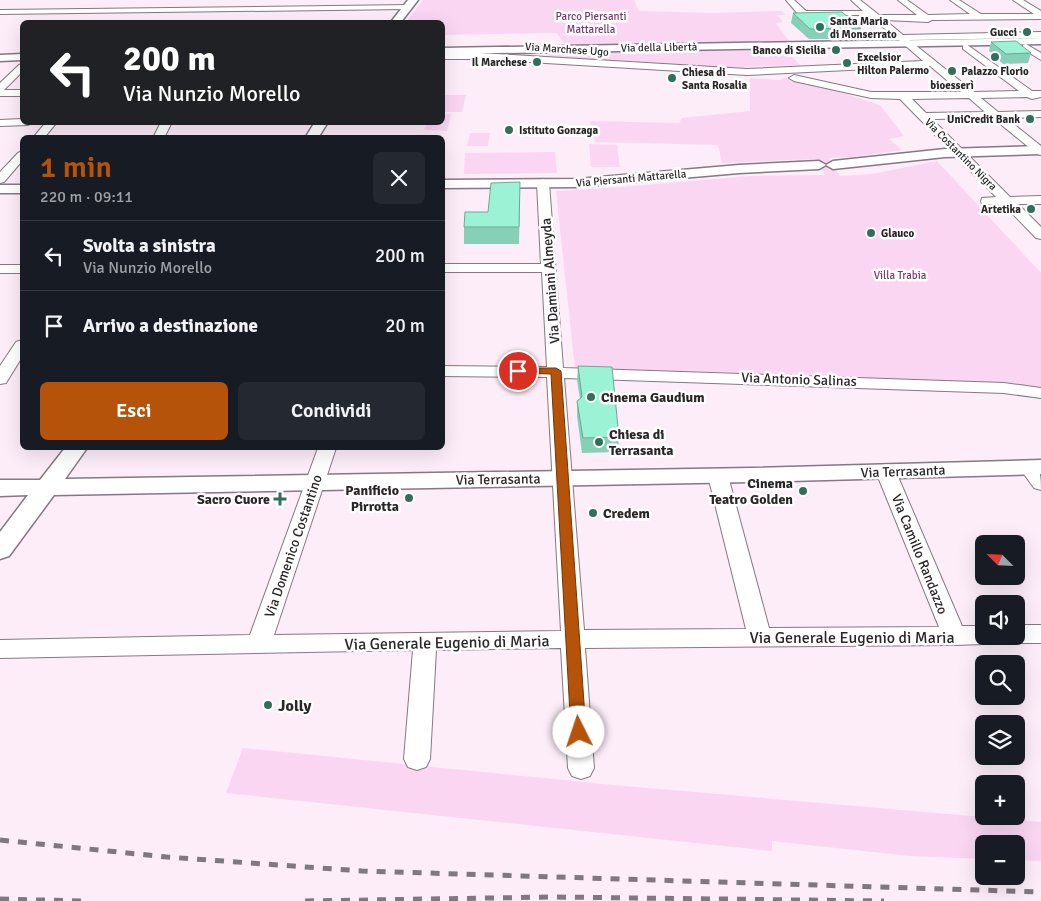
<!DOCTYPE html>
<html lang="it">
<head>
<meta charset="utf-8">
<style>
  body { margin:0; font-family:Signika,sans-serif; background:#242831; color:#f1f3f6; height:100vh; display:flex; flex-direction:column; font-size:19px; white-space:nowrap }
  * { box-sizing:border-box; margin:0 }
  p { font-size:16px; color:#9ea1a6 }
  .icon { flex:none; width:28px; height:28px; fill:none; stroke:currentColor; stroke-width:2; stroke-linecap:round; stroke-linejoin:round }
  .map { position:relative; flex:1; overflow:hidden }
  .sheet { position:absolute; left:20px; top:135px; width:425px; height:315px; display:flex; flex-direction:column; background:#171b24; border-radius:8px; box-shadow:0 5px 20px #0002 }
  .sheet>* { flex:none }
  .guide { position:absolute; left:20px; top:20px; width:425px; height:105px; border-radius:8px; box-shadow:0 5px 20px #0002; background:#202124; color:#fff; overflow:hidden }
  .needle { width:32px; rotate:294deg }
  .fabs { position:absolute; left:975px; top:535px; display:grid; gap:10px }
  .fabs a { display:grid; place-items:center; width:50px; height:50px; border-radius:8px; background:#171b24; box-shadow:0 5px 20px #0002; font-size:25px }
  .pin { position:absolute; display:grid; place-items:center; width:42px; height:42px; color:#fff; margin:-21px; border:2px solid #fff; border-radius:50%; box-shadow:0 1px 5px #0007 }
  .me { position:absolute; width:55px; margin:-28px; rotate:356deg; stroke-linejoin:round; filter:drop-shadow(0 0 4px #0008) }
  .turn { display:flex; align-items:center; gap:18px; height:105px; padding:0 20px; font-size:22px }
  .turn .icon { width:65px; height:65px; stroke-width:2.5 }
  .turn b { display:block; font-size:35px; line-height:42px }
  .round { display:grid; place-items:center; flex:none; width:52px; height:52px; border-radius:8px; background:#242831 }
  .overview { display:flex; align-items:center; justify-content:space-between; height:85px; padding:0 20px }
  h1 { font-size:30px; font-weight:600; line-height:38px; color:#b45309 }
  .primary-button { display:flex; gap:10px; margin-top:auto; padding:10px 20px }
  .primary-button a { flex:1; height:58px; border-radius:8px; background:#b45309; color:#fff; font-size:20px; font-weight:600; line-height:58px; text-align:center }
  .primary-button a+a { background:#242831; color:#f1f3f6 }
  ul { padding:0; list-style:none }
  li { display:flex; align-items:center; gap:15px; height:70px; padding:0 20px; border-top:1px solid #363941 }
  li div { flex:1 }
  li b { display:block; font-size:19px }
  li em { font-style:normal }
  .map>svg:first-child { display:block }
</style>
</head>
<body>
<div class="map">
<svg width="1041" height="901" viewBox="0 0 1041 901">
  <rect width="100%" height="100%" fill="#fcedf9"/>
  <!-- green -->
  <path fill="#fad6f3" d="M423,0H634L639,11L711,13L782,11L785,15H777L783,22L776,23L789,41L565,45L557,33L443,35L442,22H406Z
    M786,50L800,65L715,68L548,58V53Z
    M750,78L779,80L785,78L815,84L880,105L904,136L889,139L902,150L854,157L829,158L840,176L872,174L937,161L1041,273V388L721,372L575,369L556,191L622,187L750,176L825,175L815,159L722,163L718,145L595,142L590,121L679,123L682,118L750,111Z
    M443,95H466L462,112H443Z
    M443,114H451L447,131L424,130L427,123L442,122Z
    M470,133H490L488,146H467Z
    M589,144L617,145L620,167H591Z
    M555,152L557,173L464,174L465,153Z
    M243,748L613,785L1041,822V861L1016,860V844H984V859L909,856L772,841V851L226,793Z"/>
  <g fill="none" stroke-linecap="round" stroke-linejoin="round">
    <defs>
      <path id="minor" d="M786,0H794L806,11H863L851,0H860L879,15H917L898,0H907L928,15L970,14L950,0H959L981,14H1034L1013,0H1023L1041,11V19L932,20L928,22L885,20L903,35L1041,32V38L909,40L974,92L1019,91L963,49V45L966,44L1032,91H1041V97L1032,99L1027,97L981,98L998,112L1041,111V117L1006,118L1041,146V155L1037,154L993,118L932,119L1010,197L1041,196V204H1018L1041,227V239L1036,238L1004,205L982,204L981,201L982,198L996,197L900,99L871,98L794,81L789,78L794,75L871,92H961L930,66L747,75L479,59H442V53H479L747,69L923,61L899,40H867L866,38L870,35H892L869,15H806L798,14ZM969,98L985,112L926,113L912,99Z
        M411,5V9H408L0,14V10Z
        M1026,44L1041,53V60L1023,49V45Z
        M22,64V72L4,90H22V96H0V83L19,65Z
        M22,119V122H33L28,125L0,126V120Z
        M46,122H57L44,138H33Z
        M161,122H172L164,138H153Z
        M22,151V161L4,182L0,183V172L18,153Z
        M543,179L549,183L563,368L1004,383L1041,388V398L1004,393L564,378L584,630L746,629L708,476L711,472L718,470L725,472L728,476L769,628L939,627L876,472L879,468L886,466L893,468L896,472L962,626H984V636H995L992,641L984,644L954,645L585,648L594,768L590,776L581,779L572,776L568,768L561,648L436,650L430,759L426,767L417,770L408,767L404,759L413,650L0,658V640L250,635L318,448H336L274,635L561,631L547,377L442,376V366L547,367L542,272H442V264H541L537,183Z
        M0,265H22V273H0Z
        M22,340V357L6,383L0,384V366L16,342Z
        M1029,461C1041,465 1041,478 1041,490L1034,488L1019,467L1022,463Z
        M1016,625H1041V643H1016L1008,640L1006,636H1016Z"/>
      <path id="tertiary" d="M408,0H418L401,22H391Z
        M1041,38V44L442,54V48Z
        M22,54V60L0,61V55Z
        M315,122H328L318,138H305Z
        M1041,146V154L945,157L833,169L826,165L819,169L739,173L578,187L442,188V180L578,179L739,165L819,161L826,165L833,161L945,149Z
        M0,185H22V193H0Z
        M65,448H87L65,479L752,468L1041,460V474L752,482L54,495L9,556L0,559V532L28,495L0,496V480H40Z"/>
    </defs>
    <!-- minor casing -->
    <use href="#minor" stroke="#857882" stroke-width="2"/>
    <!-- tertiary casing -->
    <use href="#tertiary" stroke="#857882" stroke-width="3"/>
    <!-- minor -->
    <use href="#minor" fill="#fff" fill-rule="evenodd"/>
    <!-- tertiary -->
    <use href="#tertiary" fill="#fff" fill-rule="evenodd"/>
    <!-- rail -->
    <path stroke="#80777f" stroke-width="5" stroke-dasharray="9 9" stroke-linecap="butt" d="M0,840L167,857L362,871L1041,892
      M0,899L81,901
      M305,901L553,897L884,901"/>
  </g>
  <!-- wall -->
  <path fill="#86d0b7" d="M793,13L861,28L859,39H809L791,23Z
    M991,42L1031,53L1028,63L1003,64L989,51Z
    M520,198L519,244H464V227L488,212Z
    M578,366L619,437L618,452L582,453L577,416V401L580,399L577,380Z"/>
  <!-- building -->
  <path fill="#9cf2d5" stroke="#6da995" d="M842,12L861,28L810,29L793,13Z
    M1016,41L1031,53L1006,54L991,42Z
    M520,182L519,227H464L465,212H488L491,183Z
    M578,366L612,367L619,437L583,438L577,401L582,397Z"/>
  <!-- route -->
  <path fill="#b45309" stroke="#753606" d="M518,368H556L561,371L586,732L584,736L579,738L573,736L571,732L551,374L515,373V369Z"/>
  <!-- markers -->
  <g fill="#316f5c" stroke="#fff" stroke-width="2">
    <circle cx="820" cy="27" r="5"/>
    <circle cx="1027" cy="32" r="5"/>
    <circle cx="836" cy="50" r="5"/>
    <circle cx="995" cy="57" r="5"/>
    <circle cx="537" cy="62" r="5"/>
    <circle cx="847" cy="63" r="5"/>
    <circle cx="952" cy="71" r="5"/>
    <circle cx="672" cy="78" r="5"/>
    <circle cx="1030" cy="119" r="5"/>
    <circle cx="509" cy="130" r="5"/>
    <circle cx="1031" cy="209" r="5"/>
    <circle cx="871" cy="233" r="5"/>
    <circle cx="591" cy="397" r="5"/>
    <circle cx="599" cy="442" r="5"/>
    <circle cx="803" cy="491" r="5"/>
    <circle cx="409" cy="498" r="5"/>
    <path d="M277.5 491.5h5v5h5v5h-5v5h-5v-5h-5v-5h5z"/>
    <circle cx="593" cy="513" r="5"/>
    <circle cx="268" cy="705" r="5"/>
  </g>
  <g text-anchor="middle" stroke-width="5" stroke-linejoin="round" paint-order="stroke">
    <!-- far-park labels -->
    <g font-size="11" fill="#7b3672" stroke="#fff">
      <text x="591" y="20">Parco Piersanti<tspan x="591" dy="13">Mattarella</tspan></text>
      <text x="900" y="279">Villa Trabia</text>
    </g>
    <!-- far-poi labels -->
    <g font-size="11" font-weight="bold" fill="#2a2529" stroke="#fff" text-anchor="start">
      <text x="830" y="25">Santa Maria<tspan x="830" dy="13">di Monserrato</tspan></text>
      <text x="1017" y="36" text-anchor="end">Gucci</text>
      <text x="826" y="54" text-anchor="end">Banco di Sicilia</text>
      <text x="857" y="61">Excelsior<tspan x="857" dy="13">Hilton Palermo</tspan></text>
      <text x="527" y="66" text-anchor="end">Il Marchese</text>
      <text x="995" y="75" text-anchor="middle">Palazzo Florio</text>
      <text x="682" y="76">Chiesa di<tspan x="682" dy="13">Santa Rosalia</tspan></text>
      <text x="952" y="89" text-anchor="middle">bioesserì</text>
      <text x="1020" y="123" text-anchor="end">UniCredit Bank</text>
      <text x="519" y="134">Istituto Gonzaga</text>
      <text x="1021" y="213" text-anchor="end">Artetika</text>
      <text x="881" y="237">Glauco</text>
    </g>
    <!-- far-street labels -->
    <g font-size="11" fill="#2a2529" stroke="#fff">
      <text transform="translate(659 47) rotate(-1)" y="4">Via della Libertà</text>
      <text transform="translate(567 49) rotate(4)" y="4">Via Marchese Ugo</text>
      <text transform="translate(961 154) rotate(45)" y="4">Via Costantino Nigra</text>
      <text transform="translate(631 178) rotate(-5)" y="4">Via Piersanti Mattarella</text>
    </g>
    <!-- street labels -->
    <g font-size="14" fill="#2a2529" stroke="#fff">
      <text transform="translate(550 281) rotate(-94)" y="5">Via Damiani Almeyda</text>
      <text transform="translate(799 379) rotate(2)" y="5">Via Antonio Salinas</text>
      <text transform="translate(903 471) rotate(-2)" y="5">Via Terrasanta</text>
      <text transform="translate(498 479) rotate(-1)" y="5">Via Terrasanta</text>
      <text transform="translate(293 546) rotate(-71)" y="5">Via Domenico Costantino</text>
      <text transform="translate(920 554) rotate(68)" y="5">Via Camillo Randazzo</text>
    </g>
    <!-- poi labels -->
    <g font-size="14" font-weight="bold" fill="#2a2529" stroke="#fff" text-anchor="start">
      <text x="601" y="402">Cinema Gaudium</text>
      <text x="609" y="439">Chiesa di<tspan x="609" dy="16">Terrasanta</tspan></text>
      <text x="793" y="488" text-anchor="end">Cinema<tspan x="793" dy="16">Teatro Golden</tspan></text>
      <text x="399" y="495" text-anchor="end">Panificio<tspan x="399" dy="16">Pirrotta</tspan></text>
      <text x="270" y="504" text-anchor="end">Sacro Cuore</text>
      <text x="603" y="518">Credem</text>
    </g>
    <!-- near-street labels -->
    <g font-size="16" fill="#2a2529" stroke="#fff">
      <text x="852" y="643">Via Generale Eugenio di Maria</text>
      <text transform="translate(447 642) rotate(-1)" y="6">Via Generale Eugenio di Maria</text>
    </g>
    <!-- near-poi labels -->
    <g font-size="16" font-weight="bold" fill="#2a2529" stroke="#fff" text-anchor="start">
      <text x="278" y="711">Jolly</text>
    </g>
  </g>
</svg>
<div class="fabs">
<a><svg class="needle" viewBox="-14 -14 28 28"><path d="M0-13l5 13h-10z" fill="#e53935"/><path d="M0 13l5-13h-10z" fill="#9ea1a6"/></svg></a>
<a><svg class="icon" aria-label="sound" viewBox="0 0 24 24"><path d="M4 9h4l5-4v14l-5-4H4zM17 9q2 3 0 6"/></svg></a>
<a><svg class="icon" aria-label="search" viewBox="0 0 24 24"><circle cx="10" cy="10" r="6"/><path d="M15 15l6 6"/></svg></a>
<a><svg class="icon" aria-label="layers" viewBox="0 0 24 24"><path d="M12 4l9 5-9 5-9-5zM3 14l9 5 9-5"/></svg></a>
<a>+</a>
<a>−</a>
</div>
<div class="pin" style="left:518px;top:371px;background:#d93025"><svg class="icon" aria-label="arrive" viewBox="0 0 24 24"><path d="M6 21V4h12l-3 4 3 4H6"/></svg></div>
<svg class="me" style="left:579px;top:732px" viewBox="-20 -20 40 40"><circle r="19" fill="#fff"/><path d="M0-13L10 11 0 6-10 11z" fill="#b45309"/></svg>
<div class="guide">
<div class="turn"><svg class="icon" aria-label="left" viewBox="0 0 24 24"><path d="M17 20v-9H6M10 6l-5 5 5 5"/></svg><div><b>200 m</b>Via Nunzio Morello</div></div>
</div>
<section class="sheet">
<div class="overview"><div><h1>1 min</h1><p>220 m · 09:11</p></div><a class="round"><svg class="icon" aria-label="close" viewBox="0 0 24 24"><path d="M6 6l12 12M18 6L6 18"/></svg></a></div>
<ul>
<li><svg class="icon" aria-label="left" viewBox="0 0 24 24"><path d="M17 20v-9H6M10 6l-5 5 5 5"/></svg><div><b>Svolta a sinistra</b><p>Via Nunzio Morello</p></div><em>200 m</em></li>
<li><svg class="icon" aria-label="arrive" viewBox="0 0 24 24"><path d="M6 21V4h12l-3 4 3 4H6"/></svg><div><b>Arrivo a destinazione</b></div><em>20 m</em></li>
</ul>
<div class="primary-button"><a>Esci</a><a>Condividi</a></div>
</section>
</div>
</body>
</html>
